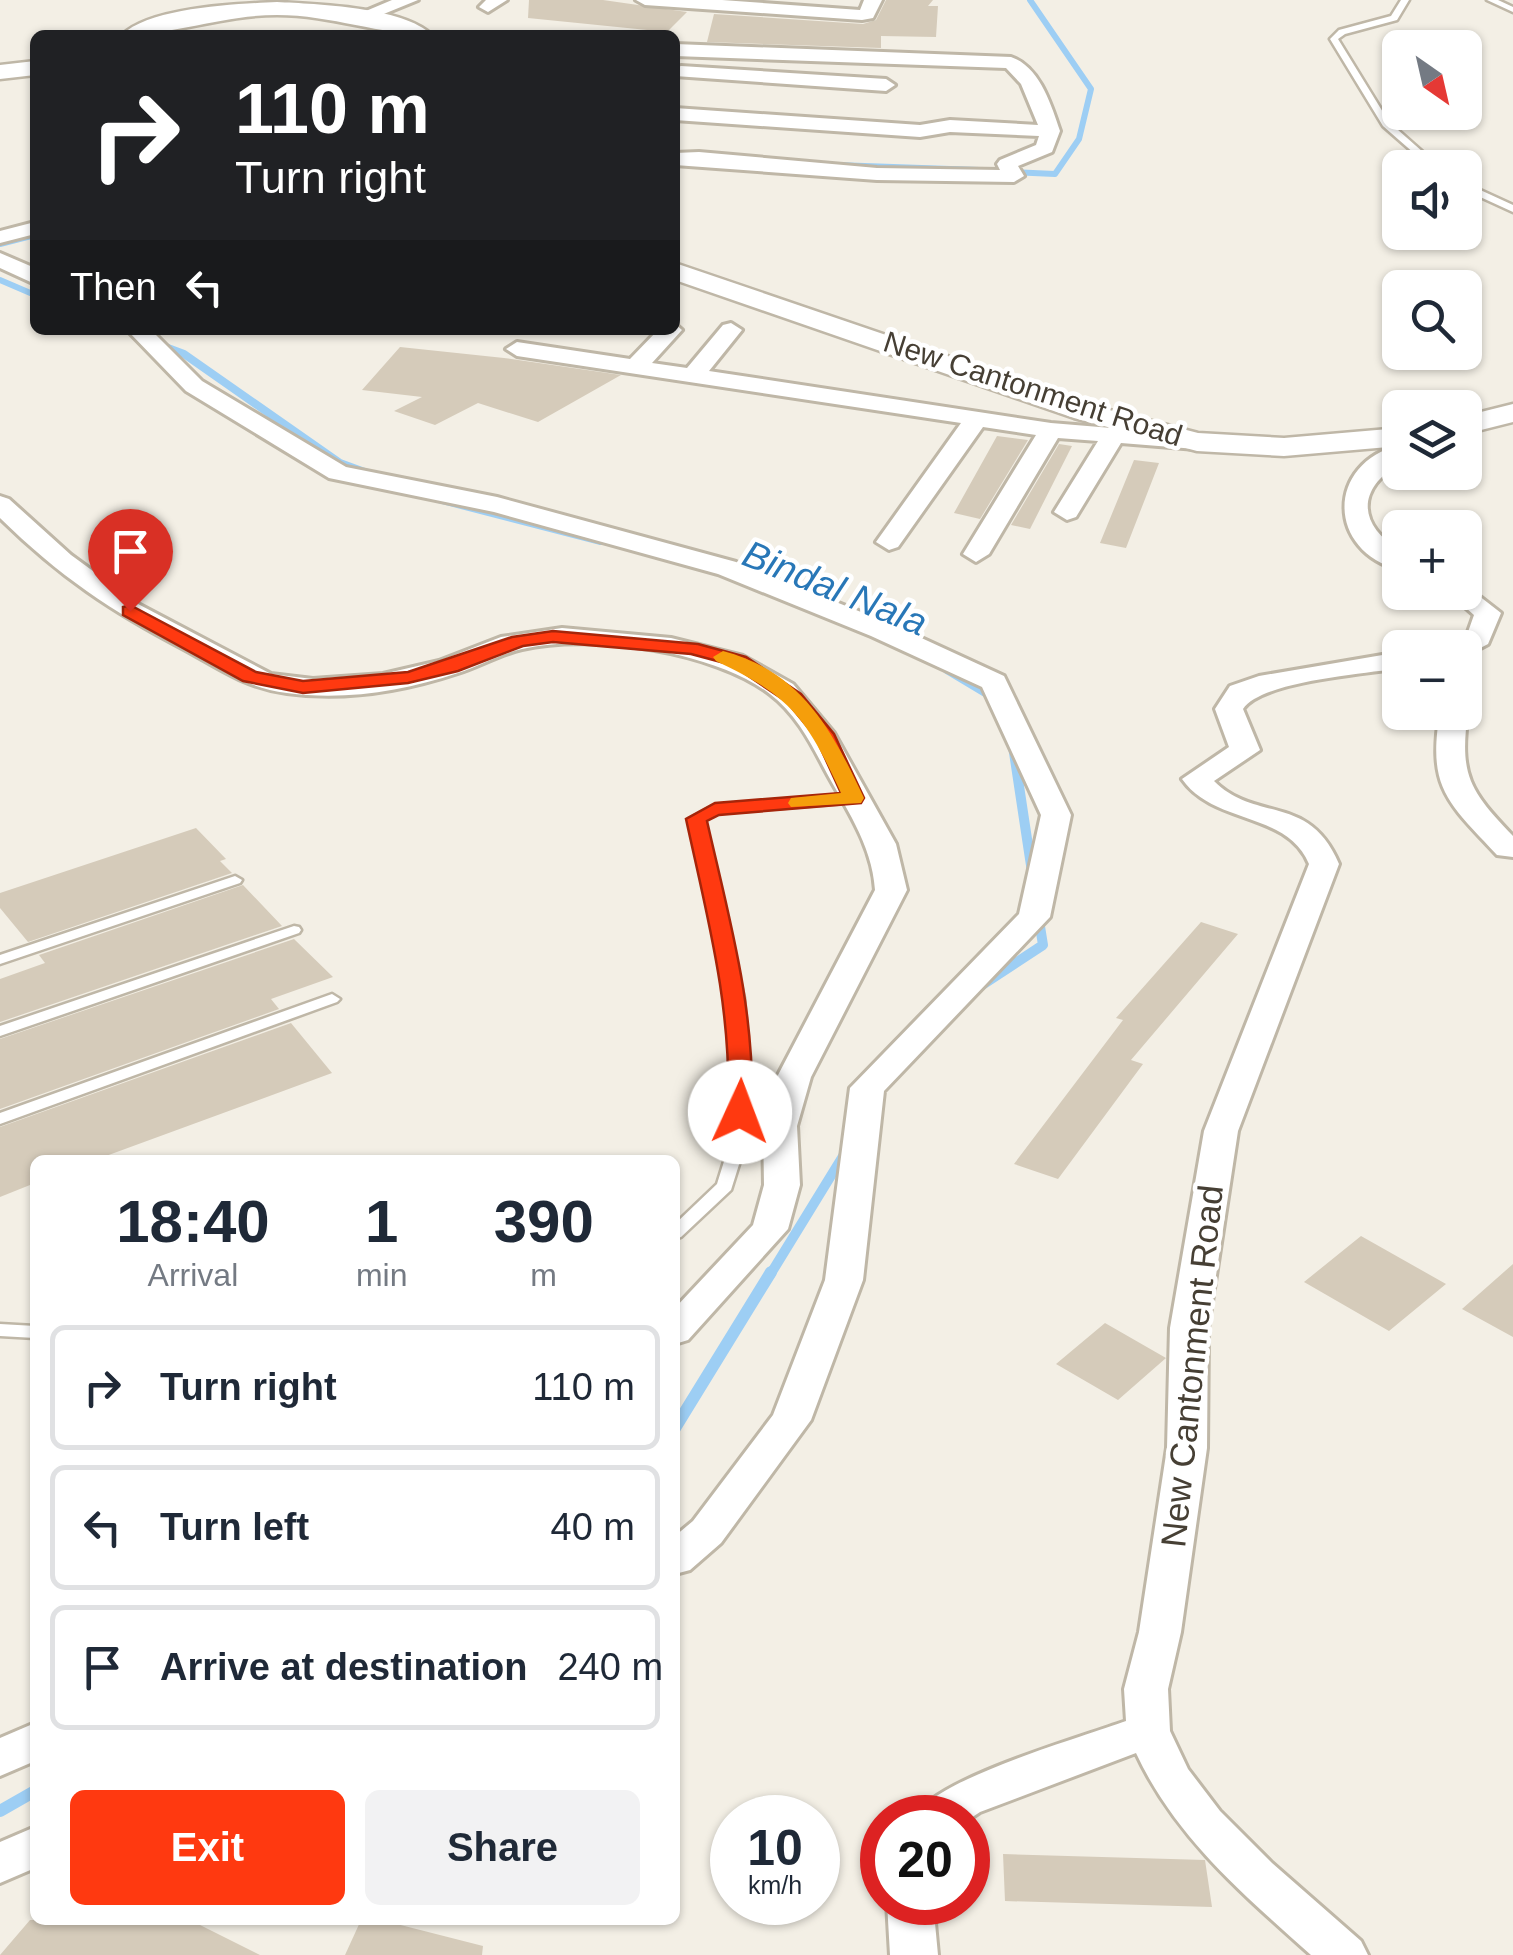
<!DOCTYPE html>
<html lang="en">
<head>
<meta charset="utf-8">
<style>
  body { margin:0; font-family:Arial,sans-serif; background:#f2f2f3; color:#1f2937; height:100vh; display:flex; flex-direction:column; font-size:38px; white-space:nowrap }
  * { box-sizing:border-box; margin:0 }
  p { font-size:32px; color:#747a83 }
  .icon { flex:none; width:55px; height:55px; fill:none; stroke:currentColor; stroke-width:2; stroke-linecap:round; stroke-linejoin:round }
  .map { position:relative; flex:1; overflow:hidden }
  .drawer { position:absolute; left:30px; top:1155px; width:650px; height:770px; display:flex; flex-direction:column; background:#fff; border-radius:15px; box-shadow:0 2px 8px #0004 }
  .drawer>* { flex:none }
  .banner { position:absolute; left:30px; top:30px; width:650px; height:305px; border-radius:15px; box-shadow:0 2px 8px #0004; background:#202124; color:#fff; overflow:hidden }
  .needle { width:65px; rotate:146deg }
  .tools { position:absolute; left:1382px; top:30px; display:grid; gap:20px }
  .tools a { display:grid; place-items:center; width:100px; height:100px; border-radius:15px; background:#fff; box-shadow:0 2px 8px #0004; font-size:50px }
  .speed { position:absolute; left:710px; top:1795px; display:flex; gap:20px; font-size:50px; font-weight:700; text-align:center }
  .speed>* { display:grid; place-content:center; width:130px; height:130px; border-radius:50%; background:#fff; box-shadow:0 2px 8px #0004; line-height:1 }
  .speed small { font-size:25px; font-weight:400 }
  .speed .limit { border:15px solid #d22; background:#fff; color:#111 }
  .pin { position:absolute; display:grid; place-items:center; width:85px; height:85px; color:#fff; margin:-102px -42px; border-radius:50% 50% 50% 0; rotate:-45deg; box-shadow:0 0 10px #0007 }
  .pin .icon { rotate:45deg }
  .me { position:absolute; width:110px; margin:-55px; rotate:2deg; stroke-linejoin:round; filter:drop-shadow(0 0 8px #0008) }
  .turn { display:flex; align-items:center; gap:35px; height:210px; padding:0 40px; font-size:45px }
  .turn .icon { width:130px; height:130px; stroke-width:2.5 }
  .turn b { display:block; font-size:70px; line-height:85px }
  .then { display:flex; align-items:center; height:95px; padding:0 40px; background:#0003; gap:20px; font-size:38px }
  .eta { display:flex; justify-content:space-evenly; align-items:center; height:170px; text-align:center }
  .eta b { font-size:60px; font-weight:800; line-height:70px }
  .button { display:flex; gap:20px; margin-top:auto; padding:20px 40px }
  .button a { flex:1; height:115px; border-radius:15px; background:#ff3910; color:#fff; font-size:40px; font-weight:800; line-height:115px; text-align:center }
  .button a+a { background:#f2f2f3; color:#1f2937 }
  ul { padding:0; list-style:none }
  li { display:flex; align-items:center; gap:30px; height:125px; margin:0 20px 15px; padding:0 20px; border:5px solid #e0e1e3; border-radius:15px }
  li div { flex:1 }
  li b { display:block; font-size:38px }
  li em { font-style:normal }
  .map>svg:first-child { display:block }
</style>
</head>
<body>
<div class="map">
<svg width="1513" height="1955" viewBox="0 0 1513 1955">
  <rect width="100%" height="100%" fill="#f3efe5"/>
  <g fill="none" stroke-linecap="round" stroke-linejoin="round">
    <!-- stream-far3 -->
    <path stroke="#9dcef4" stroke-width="6" d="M836,165L979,170
      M1011,172L1055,174L1079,139L1091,89L1030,0
      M0,244L35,235
      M0,280L35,295"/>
    <!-- stream-far2 -->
    <path stroke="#9dcef4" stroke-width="8" d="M160,345L184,354L340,463L370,474
      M438,499L600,541
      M947,670L992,697"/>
    <!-- stream-far1 -->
    <path stroke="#9dcef4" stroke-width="10" d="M1013,746L1032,872
      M979,987L1043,945L1038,914
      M770,1275L848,1148"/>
    <!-- stream -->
    <path stroke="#9dcef4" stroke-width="12" d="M675,1428L771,1272
      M0,1811L35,1791"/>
  </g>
  <!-- building -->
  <path fill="#d5cbba" d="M529,0H603L687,12L667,32L528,18Z
    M886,0H933L928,6H938L936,37L881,36V48L707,42L714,14L863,24L876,20Z
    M400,347L504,358L621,375L538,422L478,403L435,425L394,411L422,397L362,390Z
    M997,436L1028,440L980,519L954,513Z
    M1059,444L1072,446L1030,529L1011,525Z
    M1134,460L1159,463L1126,548L1100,543Z
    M196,828L226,859L220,861L232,873L28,942L0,908V893Z
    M243,885L282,926L0,1022V979L45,963L39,955Z
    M1201,922L1238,934L1131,1060L1143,1064L1058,1179L1014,1164L1123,1020L1116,1018Z
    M294,939L333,977L271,999L279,1009L0,1109V1039Z
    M291,1023L332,1073L95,1160H35V1183L0,1197V1127Z
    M1361,1236L1446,1284L1389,1331L1304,1282Z
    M1513,1264V1337L1462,1309Z
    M1105,1323L1166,1358L1118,1400L1056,1364Z
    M1003,1854L1205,1860L1212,1907L1005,1901Z
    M30,1920H190L260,1955H0Z
    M361,1920H381L483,1946L482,1955H345Z"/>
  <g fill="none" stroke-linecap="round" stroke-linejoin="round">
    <defs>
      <path id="service" d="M1401,0H1409L1397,20L1345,34L1338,39L1389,122L1441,168H1431L1383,126L1330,39L1339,30L1391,16Z
        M1487,0H1498L1513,7V12Z
        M1465,183L1513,205V212L1465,190Z
        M853,795L858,796L860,799L858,802L718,813L703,821L744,998L749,1059L747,1139L731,1190L681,1237L675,1239V1224L717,1184L731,1139L733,1059L728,998L689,819L715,805Z
        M235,876L242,880L240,883L0,964V955Z
        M294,926L299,927L301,930L299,933L0,1036V1026Z
        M332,994L340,999L337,1002L0,1124V1113Z
        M0,1324L35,1326V1338L0,1336Z"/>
      <path id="minor" d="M392,0H418L369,20L363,21L354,16Z
        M486,0H507L488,12L479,7Z
        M636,0H722L860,10L864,0H882L873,18L862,20L645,5Z
        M675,44L1011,57C1040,67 1051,105 1060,131L1052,152L1018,166L1024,176L1014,182L877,180L675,165V153L699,152L877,168L1000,170L997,164L1000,160L1036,145L1039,136L950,132L920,137L675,120V108L920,125L950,120L1038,125L1021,84L1006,68L675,56Z
        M681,66L886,79L895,85L886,91L675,76V68Z
        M35,222V234L0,243V231Z
        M0,253L35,268V284L0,268Z
        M731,323L742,330L709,371L1051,423L1196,435L1208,442L1196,449L1121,443L1076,517L1067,520L1054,512L1098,441L1058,438L989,554L976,562L963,554L1036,435L983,427L898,547L889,550L876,542L961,423L517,356L506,349L517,342L630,359L658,330H675V324L682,330L652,363L687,368L723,325Z
        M127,330H151L202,381L346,467L497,497L736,562L891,624L1004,676L1071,815L1050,917L884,1091L863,1280L811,1420L721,1543L690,1570L675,1574V1536L693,1521L773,1415L825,1280L850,1088L1019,914L1041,815L982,687L871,636L718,574L494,512L329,478L186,391Z
        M1400,445V463C1356,490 1358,524 1400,551V570C1326,551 1326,463 1400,445Z
        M0,496L9,499L71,555L138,604L271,674L313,679L383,674L439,661L501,637L562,628L671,638L743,656L793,684L834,733L896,844L907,890L811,1077L797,1126L800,1185L788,1229L688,1340L675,1344V1308L753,1225L764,1185L763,1126L777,1077L875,890C872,843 844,806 823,766C809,739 794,712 770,694C714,651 591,633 522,649C500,654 480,666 458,673C404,691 344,701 287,693C246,688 219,668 184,649C111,611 59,576 0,518Z
        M1465,585L1501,613L1488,644L1465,656V648H1452L1468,632L1474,615L1448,592H1465Z
        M1400,652V668C1365,674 1261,681 1243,709L1260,750L1214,781C1256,823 1309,793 1339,864L1238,1131L1208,1328L1207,1448L1181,1632L1168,1689L1170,1731L1188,1769L1220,1811L1272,1863L1361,1941L1368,1955H1311C1244,1895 1175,1837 1136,1753L980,1812L968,1820L914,1818C933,1779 1080,1738 1126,1721L1124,1689L1139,1632L1167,1448L1170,1328L1204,1131L1309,864C1287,811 1214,825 1182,779L1229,747L1215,709L1230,686L1259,676Z
        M1465,707L1468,712C1459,776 1470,791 1513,836V857L1497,855C1448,802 1427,789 1440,712H1465Z
        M35,1723V1761L0,1776V1738Z
        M35,1827V1868L0,1883V1842Z
        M887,1902H933L938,1955H890Z"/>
      <path id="tertiary" d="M277,2C316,4 404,7 432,35C380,35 332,15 277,15C222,15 174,35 122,35C150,7 238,4 277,2Z
        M35,61V75L0,79V65Z
        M675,263L1094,406L1198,433L1284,438L1400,428V446L1284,456L1197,451L1074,418L675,280Z
        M1513,404V422L1465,434V416Z"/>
    </defs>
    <!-- service casing -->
    <use href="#service" stroke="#bfb7a7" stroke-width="5"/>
    <!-- minor casing -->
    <use href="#minor" stroke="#bfb7a7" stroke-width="6"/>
    <!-- tertiary casing -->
    <use href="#tertiary" stroke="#bfb7a7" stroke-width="5"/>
    <!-- service -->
    <use href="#service" fill="#fff" fill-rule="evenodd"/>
    <!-- minor -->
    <use href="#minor" fill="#fff" fill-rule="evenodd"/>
    <!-- tertiary -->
    <use href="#tertiary" fill="#fff" fill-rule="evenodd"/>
  </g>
  <!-- route -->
  <path fill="#ff3910" stroke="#a6250a" stroke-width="2.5" d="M130,605L256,672L303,681L408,672L512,637L553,631L698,644L746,657L801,694L834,734L864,798L861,803L719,815L707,821C730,922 755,1008 752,1112L748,1118L740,1120L728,1112C732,1008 708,920 686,819L715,803L841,793L815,736L787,702L732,665L691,654L553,642L523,646L458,671L408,683L303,693L243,681L123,615V607Z"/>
  <!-- slow -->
  <path fill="#f59e0b" d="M723,651C802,672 832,730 864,798L861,803L791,807L788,803L791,798L841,793C807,719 791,696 716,661L713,657Z"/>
  <g text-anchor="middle" stroke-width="9" stroke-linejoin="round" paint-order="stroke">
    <!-- far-street labels -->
    <g font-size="30" fill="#463f34" stroke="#fff">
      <text transform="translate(1033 389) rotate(18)" y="10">New Cantonment Road</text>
    </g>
    <!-- street labels -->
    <g font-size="35" fill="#463f34" stroke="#fff">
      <text transform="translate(1192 1366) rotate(-84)" y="12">New Cantonment Road</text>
    </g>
    <!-- water labels -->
    <g font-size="38" font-style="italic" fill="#2877b7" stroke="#fff">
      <text transform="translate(835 588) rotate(22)" y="13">Bindal Nala</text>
    </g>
  </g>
</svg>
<div class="tools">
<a><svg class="needle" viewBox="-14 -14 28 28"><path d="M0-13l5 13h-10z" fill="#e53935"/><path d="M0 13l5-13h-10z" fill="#747a83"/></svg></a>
<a><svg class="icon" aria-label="sound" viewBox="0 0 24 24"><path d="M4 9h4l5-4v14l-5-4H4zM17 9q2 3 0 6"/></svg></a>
<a><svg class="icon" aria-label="search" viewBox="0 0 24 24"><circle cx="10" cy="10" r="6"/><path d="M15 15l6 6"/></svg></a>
<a><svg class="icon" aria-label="layers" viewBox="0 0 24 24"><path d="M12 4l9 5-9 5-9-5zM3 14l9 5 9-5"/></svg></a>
<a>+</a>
<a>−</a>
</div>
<div class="speed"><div>10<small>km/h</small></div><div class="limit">20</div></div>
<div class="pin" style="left:130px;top:611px;background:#d93025"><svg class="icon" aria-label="arrive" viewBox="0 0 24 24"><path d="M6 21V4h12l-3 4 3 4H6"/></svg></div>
<svg class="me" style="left:740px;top:1112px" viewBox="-20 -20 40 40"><circle r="19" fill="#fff"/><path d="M0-13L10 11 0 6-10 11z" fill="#ff3910"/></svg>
<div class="banner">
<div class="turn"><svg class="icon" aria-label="right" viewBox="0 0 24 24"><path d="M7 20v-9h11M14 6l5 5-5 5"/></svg><div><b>110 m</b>Turn right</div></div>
<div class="then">Then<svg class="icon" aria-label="left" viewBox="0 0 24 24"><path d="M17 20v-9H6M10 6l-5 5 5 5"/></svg></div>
</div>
<section class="drawer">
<div class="eta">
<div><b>18:40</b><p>Arrival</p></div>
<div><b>1</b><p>min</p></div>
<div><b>390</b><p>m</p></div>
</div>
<ul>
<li><svg class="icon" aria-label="right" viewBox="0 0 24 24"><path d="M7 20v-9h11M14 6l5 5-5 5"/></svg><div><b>Turn right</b></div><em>110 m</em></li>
<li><svg class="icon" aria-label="left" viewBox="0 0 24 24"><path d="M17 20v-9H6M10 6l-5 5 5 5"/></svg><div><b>Turn left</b></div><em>40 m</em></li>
<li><svg class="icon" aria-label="arrive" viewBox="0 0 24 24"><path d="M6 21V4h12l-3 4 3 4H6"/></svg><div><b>Arrive at destination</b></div><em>240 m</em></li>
</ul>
<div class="button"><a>Exit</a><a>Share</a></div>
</section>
</div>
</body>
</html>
